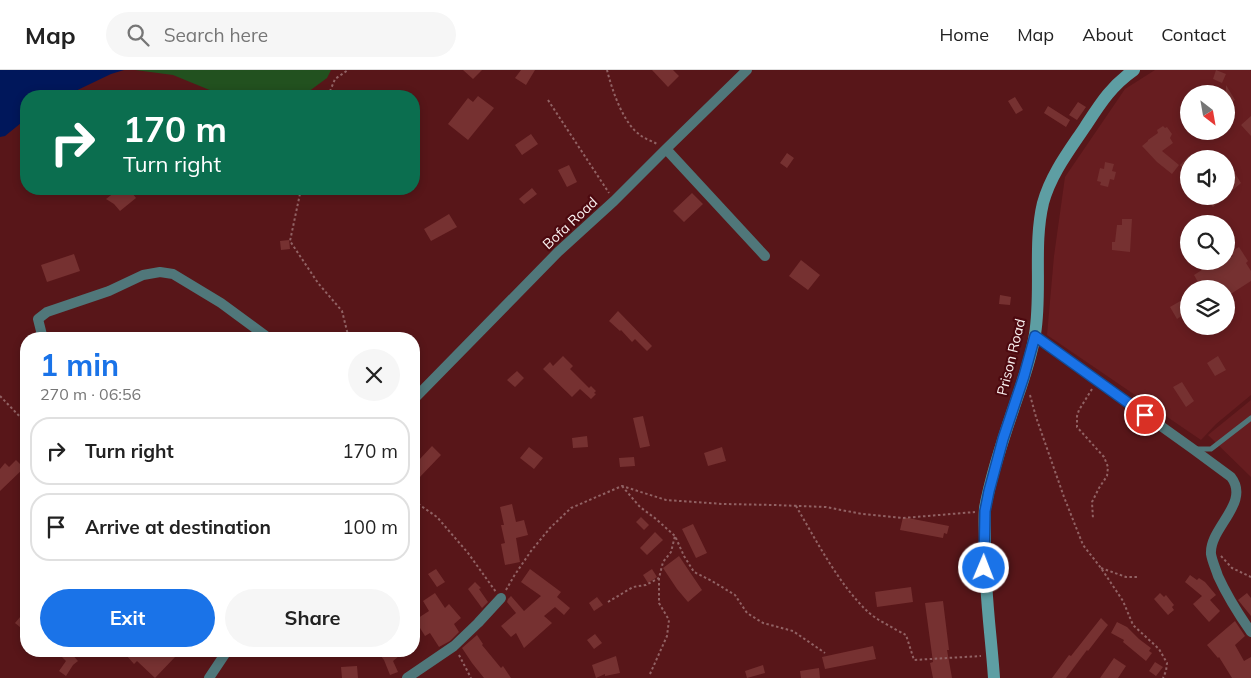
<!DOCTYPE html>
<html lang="en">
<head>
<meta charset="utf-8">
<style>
  body { margin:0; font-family:Mulish,sans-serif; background:#f6f6f6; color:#222; height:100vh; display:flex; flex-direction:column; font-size:19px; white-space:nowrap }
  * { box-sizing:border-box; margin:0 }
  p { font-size:16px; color:#767676 }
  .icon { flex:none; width:28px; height:28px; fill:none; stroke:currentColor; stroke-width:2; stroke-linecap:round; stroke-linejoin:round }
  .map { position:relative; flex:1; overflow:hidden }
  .sheet { position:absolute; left:20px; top:262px; width:400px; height:325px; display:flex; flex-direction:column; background:#fff; border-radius:20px; box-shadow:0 2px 8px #0003 }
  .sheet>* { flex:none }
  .top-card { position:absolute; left:20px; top:20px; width:400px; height:105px; border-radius:20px; box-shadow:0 2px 8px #0003; background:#0b6e4f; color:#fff; overflow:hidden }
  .needle { width:32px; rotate:149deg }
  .controls { position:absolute; left:1180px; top:15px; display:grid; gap:10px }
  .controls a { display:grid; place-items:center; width:55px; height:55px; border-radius:50%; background:#fff; box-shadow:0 2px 8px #0003; font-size:25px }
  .pin { position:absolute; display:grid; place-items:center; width:42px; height:42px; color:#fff; margin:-21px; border:2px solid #fff; border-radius:50%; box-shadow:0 1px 5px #0007 }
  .me { position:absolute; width:55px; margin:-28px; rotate:1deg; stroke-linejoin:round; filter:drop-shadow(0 0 4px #0008) }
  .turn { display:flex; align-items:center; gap:18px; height:105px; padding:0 20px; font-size:22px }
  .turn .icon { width:65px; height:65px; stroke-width:2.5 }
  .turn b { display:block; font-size:35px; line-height:42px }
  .round { display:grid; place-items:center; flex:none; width:52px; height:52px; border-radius:26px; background:#f6f6f6 }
  .overview { display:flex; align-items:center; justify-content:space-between; height:85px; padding:0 20px }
  h1 { font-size:30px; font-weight:700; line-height:38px; color:#1a73e8 }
  .cta { display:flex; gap:10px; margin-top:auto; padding:10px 20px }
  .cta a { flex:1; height:58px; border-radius:30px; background:#1a73e8; color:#fff; font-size:20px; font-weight:700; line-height:58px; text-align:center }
  .cta a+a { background:#f6f6f6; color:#222 }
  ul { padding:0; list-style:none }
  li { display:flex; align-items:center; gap:15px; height:68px; margin:0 10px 8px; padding:0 10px; border:2px solid #e0e0e0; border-radius:20px }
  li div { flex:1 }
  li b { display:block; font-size:19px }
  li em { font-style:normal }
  header { display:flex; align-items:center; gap:30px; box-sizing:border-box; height:70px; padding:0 25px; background:#fff; border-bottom:1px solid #e0e0e0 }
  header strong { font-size:24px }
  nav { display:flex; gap:28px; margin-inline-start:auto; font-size:18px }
  .search { width:350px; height:45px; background:#f6f6f6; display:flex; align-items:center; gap:12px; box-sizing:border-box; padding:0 18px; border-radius:28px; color:#767676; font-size:19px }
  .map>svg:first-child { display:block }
</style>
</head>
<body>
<header>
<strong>Map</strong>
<div class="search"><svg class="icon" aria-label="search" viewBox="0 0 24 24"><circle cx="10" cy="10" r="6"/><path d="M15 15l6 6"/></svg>Search here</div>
<nav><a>Home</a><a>Map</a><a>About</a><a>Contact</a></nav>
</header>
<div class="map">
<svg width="1251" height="608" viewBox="0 0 1251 608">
  <rect width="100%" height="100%" fill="#581619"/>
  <!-- built -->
  <path fill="#671d20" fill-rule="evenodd" d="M1155,0H1250L1251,1V325L1216,354L1201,370L1047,265L1054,186L1065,107L1125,19ZM1189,24H1226V61H1189ZM1189,89H1226V126H1189ZM1189,154H1226V191H1189ZM1189,219H1226V256H1189Z
    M1251,330V407L1208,365Z"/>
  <!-- green -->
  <path fill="#22511f" d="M135,0H331L327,8L308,22L293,26H229L212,21L173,5Z"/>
  <!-- water -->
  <path fill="#00175b" d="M0,0H124L111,4L65,26H26V49L5,66L0,67Z"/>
  <!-- building -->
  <path fill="#763131" d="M463,0H482L473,9Z
    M521,0H535L526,15L515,8Z
    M652,0H673L679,6L668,17Z
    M1216,0L1226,4L1222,13L1213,9Z
    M1226,15L1235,30L1226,35Z
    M478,26L494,38L468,70L448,54L468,28L473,32Z
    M1015,27L1023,40L1016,44L1008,31Z
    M1078,32L1086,37L1077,50L1069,45Z
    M1048,36L1070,50L1066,57L1044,43Z
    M1251,46V66L1241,55Z
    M1163,56L1165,58L1167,57L1172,64L1170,68L1173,73L1162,81L1179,95L1172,104L1157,92L1142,76L1148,71V70L1158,63L1157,60Z
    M531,64L538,74L522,85L515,75Z
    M787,83L794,88L787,98L780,93Z
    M1189,86V104L1180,95Z
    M1105,92L1114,94L1112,101L1116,102L1114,110L1110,109L1108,117L1100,115L1101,112L1097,111L1100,98L1104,99Z
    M569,95L577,112L567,117L558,100Z
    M1231,97L1241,113L1226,126V114L1230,111L1226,105V100Z
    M532,118L537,124L524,134L519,129Z
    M119,119H129L136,128L120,141L114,134L106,129Z
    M692,123L703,134L684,152L673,141Z
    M1212,126H1226L1213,137L1207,130Z
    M449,144L457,157L431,171L424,159Z
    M1122,149H1132L1130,182L1112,180V172H1115L1117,155H1122Z
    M289,170L290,179L281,180L280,171Z
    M1239,177L1248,191L1246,193L1251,201V211L1226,227V219H1202L1194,205L1208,196L1211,200L1224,191H1226V190L1233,186L1230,182Z
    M74,184L80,201L47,212L41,195Z
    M801,190L820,205L808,220L789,206Z
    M1000,225L1011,227L1010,235L999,234Z
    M1189,226V241L1177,249L1170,237Z
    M618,241L652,276L647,281L635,269L632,272L621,260L620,261L609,251Z
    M563,286L573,296L570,299L589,318L591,316L596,321L594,323L596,324L591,329L580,319L572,327L543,299L550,292L553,296Z
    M1218,286L1226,300L1215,306L1207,293Z
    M517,301L524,308L515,317L507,310Z
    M1182,312L1194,331L1186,337L1173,317Z
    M643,346L650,376L640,378L633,348Z
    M587,366L588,377L573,378L572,368Z
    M432,376L441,385L418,409L414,405V385L419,390Z
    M529,377L543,388L534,399L520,388Z
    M722,377L726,391L708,396L704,383Z
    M634,387L635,396L620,397L619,388Z
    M16,390L24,398L0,421V399L5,393L9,397Z
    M512,434L516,452L524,450L528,465L516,468L520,492L505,495L501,474L505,473L501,455H504L500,437Z
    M641,447L649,455L644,460L636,452Z
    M903,447L949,456L947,464L944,463L943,468L900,460Z
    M693,454L707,483L696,488L682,459Z
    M655,462L663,470L647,485L640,478Z
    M679,486L702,520L688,532L677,519L663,498Z
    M436,499L445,512L437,517L428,504Z
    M530,499L561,522L557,527L570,538L564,545L555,537L544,546L552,553L524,578L516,563L511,567L501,556L516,543L507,532L508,529L511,526L524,541L541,526L521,512Z
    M652,499L657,507L648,513L643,505Z
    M1190,505L1197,510L1199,508L1205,512L1216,525L1210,530L1220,541L1209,552L1193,534L1202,526L1185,512Z
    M475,512L481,518L479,519L488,532L482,538L468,519Z
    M911,517L913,532L877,537L875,522Z
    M435,523L445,538L449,534L461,548L454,554L459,562L450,571L439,577L430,563L425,566L415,550L429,541L423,531Z
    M1160,523L1164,527L1166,525L1174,535L1172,537L1174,540L1168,545L1154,529Z
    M1247,523L1251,528V546L1238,530Z
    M597,527L603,535L594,541L589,533Z
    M943,531L949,580H947L952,608H933L930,593L933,592L925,533Z
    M26,540V562L15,553Z
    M1101,548L1108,555L1088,581L1087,580L1066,608H1052L1069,585L1071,586Z
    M1235,551L1245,566L1235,575L1244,591L1251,587V608H1232L1219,587L1218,588L1207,575Z
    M1117,552L1127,557L1139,569L1151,578L1149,581L1152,583L1146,591L1123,572L1124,570L1111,563Z
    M595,564L602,573L594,579L587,570Z
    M477,565L483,574L482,575L501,598L503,596L511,608H484L472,593L462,578Z
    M873,576L876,589L825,599L822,587Z
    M64,581H69L78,591L73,595L66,606L59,601L66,591L60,585Z
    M129,581H171L176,586L155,608L137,591L134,594L126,585Z
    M377,581H405L393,591L398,602L390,605L384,590Z
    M616,586L620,603L605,606V604L596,608L592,595Z
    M1114,588L1126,596L1118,608H1100Z
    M1155,592L1163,597L1156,606L1149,601Z
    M763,595L765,603L747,608L745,601Z
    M357,596L358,608H342L341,597Z
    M819,598L820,608H801L800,601Z"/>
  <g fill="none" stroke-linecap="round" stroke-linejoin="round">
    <!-- path -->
    <path stroke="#916264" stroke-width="2" stroke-dasharray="2.5 2.5" stroke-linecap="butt" d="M607,0C612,20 623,53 640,65C645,69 652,71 657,74
      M328,26L335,9L348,0
      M548,30L609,123
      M301,119L290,171L318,213L342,241L349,269
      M1092,319L1079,340L1077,346V357L1104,387L1108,397L1107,406L1099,418L1092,432L1093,449
      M1030,325L1036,347L1064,427L1083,475L1101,498L1123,531L1133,555L1159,579L1167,593L1166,601L1163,608
      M0,326L26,353
      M622,416L640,437L656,449L675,466L684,486L694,502L712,511L735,525L747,543L763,553L793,561L825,583
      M414,431L437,447L468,483L496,522
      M796,436C816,470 838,513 867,541C875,549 895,559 906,565L914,590L981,586
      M1221,486L1232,498L1251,507
      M1101,498L1126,507H1137
      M506,520L514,506L531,481L550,458L571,438L622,416L666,430L723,434L774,435L826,437L862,444L903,448L975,442
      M608,532L633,517L646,515L659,508
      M459,585L471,608
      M650,604L667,566L669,550L659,533V508L663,492L671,482L675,466"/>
    <!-- lane -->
    <path stroke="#50777a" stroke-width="5" d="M1196,379H1211L1251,348"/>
    <!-- street -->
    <path stroke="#50777a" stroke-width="10" d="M666,79L765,186
      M1035,266L1193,379L1231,407C1251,433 1209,458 1211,484C1212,491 1216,499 1218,506C1228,528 1237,542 1251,562
      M43,269L38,249L47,242L109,221L143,205L160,202L173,204L221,233L270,269
      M414,329L558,182L614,131L666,79L747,0
      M209,608L227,581
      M407,608L454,576L478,553L501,528"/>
    <!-- secondary -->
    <path stroke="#5e9ea3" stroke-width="12" d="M994,608C991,563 984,518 985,472C985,461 984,449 985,438C991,405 1002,372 1013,340C1021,316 1031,290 1035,264C1042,221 1033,175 1043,133C1051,104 1069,81 1085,57C1100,34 1111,16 1134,0"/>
  </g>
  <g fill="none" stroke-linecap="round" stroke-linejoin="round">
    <defs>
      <path id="route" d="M984,498L985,441L989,421L1003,369L1024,306L1035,266L1145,345"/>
    </defs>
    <!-- route casing -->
    <use href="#route" stroke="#114b97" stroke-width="12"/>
    <!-- route -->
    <use href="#route" stroke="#1a73e8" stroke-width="9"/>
  </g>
  <g text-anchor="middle" stroke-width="4.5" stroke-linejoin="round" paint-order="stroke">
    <!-- street labels -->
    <g font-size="14" fill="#fbf2f1" stroke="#4c090f">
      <text transform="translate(570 153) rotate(-43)" y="5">Bofa Road</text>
      <text transform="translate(1011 287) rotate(-76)" y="5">Prison Road</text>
    </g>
  </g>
</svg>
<div class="controls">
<a><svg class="needle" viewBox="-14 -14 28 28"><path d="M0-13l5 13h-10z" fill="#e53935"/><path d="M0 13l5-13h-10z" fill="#767676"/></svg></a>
<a><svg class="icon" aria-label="sound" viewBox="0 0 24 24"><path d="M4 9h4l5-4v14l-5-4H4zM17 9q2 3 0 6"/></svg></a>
<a><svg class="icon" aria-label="search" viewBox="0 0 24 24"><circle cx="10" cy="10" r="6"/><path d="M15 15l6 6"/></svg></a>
<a><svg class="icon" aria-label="layers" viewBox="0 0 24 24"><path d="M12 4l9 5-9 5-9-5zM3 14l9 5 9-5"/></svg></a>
</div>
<div class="pin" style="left:1145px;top:345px;background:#d93025"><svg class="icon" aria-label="arrive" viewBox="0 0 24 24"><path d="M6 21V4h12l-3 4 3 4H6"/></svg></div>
<svg class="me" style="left:984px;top:498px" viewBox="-20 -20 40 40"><circle r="17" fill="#1a73e8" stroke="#fff" stroke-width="3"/><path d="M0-11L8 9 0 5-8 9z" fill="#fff"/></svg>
<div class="top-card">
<div class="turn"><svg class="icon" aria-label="right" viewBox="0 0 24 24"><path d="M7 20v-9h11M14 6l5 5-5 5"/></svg><div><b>170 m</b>Turn right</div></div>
</div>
<section class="sheet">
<div class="overview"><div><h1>1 min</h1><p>270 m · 06:56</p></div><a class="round"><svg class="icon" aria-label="close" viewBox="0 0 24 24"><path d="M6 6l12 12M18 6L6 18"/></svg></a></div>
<ul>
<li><svg class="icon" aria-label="right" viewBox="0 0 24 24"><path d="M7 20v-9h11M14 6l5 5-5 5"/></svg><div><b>Turn right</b></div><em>170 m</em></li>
<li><svg class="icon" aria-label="arrive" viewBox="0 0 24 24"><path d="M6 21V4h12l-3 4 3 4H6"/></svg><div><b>Arrive at destination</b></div><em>100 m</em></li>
</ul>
<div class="cta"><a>Exit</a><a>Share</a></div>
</section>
</div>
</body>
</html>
